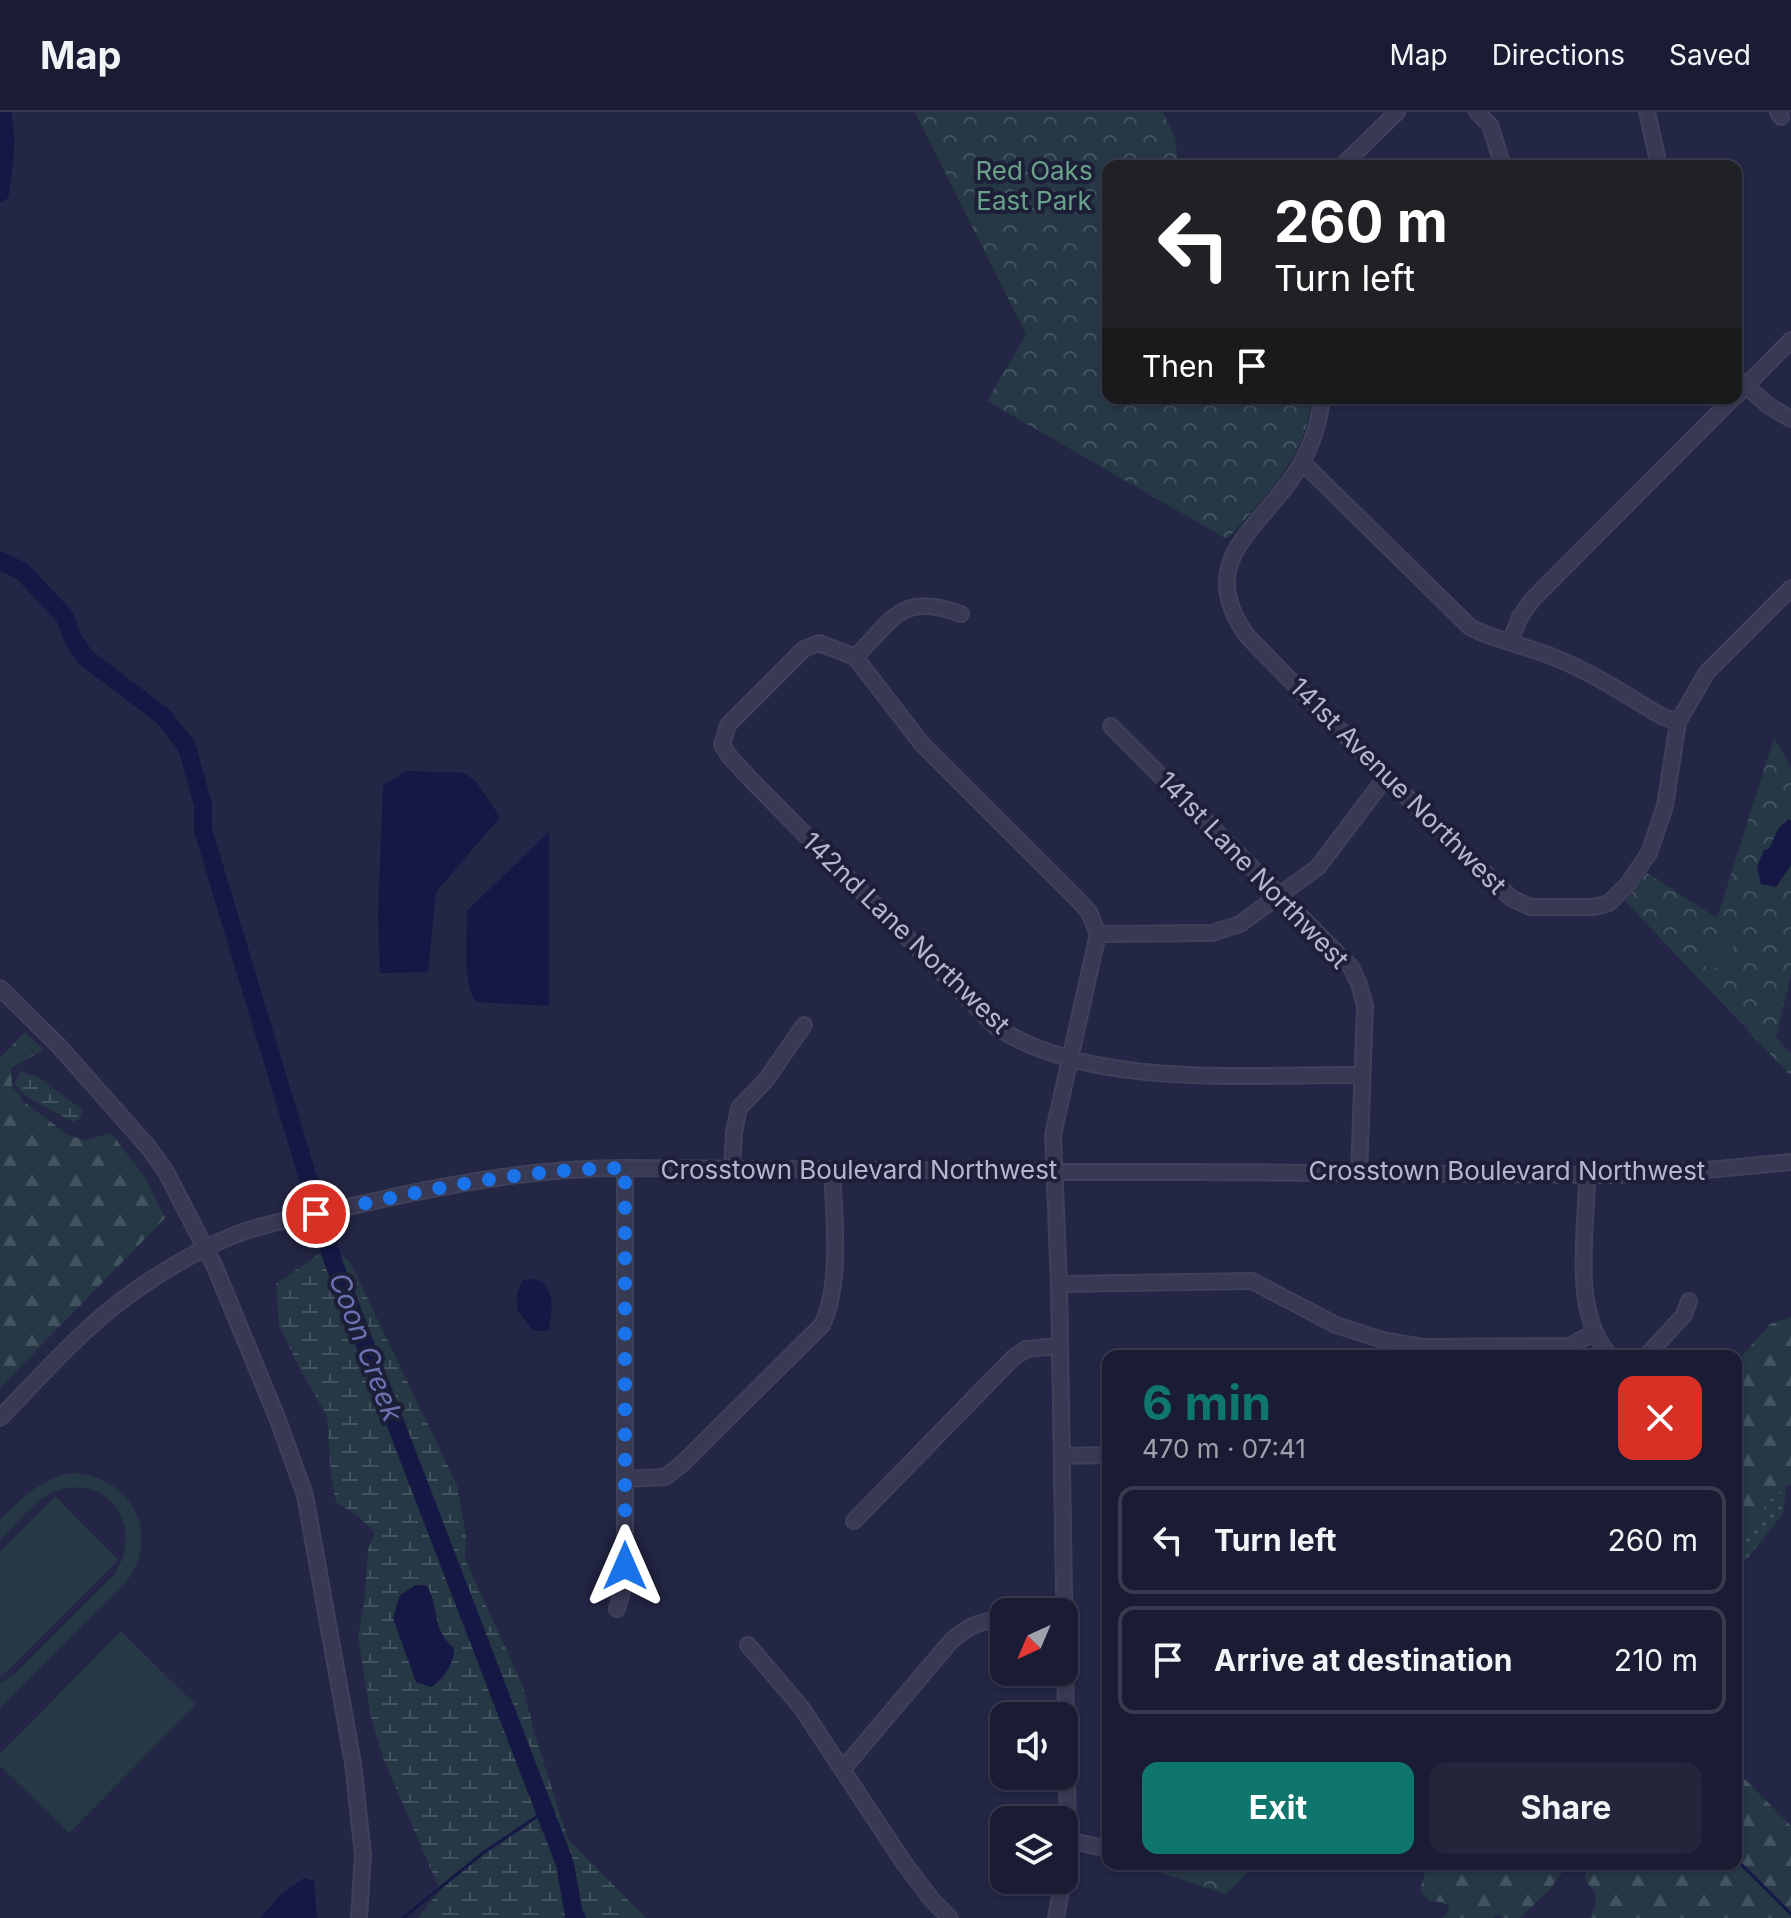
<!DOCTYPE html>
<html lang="en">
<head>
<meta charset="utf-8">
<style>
  body { margin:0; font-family:Inter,sans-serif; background:#23253b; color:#f1f3f6; height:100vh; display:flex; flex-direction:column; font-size:30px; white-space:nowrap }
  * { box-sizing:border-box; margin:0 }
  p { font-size:26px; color:#9fa1ac }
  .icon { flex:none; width:44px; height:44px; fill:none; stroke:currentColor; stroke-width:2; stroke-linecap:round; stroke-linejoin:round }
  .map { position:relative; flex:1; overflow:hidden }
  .drawer { position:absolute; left:1102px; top:1238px; width:640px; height:520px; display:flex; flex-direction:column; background:#1a1c33; border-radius:16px; box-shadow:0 2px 6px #0004,0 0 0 2px #383a4e }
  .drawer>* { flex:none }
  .hud { position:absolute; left:1102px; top:48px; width:640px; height:244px; border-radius:16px; box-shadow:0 2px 6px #0004,0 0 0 2px #383a4e; background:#202124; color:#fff; overflow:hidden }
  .needle { width:52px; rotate:224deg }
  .controls { position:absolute; left:990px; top:1486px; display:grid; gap:16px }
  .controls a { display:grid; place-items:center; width:88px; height:88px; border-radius:16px; background:#1a1c33; box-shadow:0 2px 6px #0004,0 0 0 2px #383a4e; font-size:40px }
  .pin { position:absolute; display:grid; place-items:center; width:68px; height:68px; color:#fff; margin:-34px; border:4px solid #fff; border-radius:50%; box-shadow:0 2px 8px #0007 }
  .me { position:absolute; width:88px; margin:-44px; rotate:0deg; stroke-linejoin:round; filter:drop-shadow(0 0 6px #0008) }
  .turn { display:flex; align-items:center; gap:28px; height:168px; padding:0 40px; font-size:36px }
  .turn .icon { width:104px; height:104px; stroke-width:2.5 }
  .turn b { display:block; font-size:56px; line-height:68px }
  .then { display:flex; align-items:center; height:76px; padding:0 40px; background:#0003; gap:16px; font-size:30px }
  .round { display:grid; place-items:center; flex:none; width:84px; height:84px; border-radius:16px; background:#23253b }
  .head { display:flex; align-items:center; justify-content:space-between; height:136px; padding:0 40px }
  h1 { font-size:48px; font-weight:700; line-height:60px; color:#0f766e }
  .button { display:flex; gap:16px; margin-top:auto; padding:16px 40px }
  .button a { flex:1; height:92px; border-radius:16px; background:#0f766e; color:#fff; font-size:32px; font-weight:700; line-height:92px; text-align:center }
  .button a+a { background:#23253b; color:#f1f3f6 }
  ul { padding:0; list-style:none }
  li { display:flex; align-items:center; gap:24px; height:108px; margin:0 16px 12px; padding:0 24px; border:4px solid #383a4e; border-radius:16px }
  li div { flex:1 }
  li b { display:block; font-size:30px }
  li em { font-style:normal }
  header { display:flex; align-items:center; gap:48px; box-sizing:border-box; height:112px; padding:0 40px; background:#1a1c33; border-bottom:2px solid #383a4e }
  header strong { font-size:38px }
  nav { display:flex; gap:44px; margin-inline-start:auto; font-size:28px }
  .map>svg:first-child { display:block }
</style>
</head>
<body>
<header>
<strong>Map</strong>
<nav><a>Map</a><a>Directions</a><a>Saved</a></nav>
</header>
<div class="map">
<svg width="1791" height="1806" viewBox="0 0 1791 1806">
  <defs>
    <pattern id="grass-dots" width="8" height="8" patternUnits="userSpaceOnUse" patternTransform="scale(2)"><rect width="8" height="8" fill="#263745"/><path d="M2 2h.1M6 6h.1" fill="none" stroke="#43525f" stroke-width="1.8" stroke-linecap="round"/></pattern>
    <pattern id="forest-firs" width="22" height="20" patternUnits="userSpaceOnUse" patternTransform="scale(2)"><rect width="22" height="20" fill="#263745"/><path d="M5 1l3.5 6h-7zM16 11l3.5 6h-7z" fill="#43525f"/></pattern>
    <pattern id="wetland-marsh" width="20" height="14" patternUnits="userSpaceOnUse" patternTransform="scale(2)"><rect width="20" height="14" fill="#263745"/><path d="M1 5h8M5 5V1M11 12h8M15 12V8" fill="none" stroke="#43525f"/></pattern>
    <pattern id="park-crowns" width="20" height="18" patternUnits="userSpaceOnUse" patternTransform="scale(2)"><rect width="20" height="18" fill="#263745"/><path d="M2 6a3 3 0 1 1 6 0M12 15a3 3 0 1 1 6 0" fill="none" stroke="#43525f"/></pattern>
  </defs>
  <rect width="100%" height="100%" fill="#232644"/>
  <!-- grass -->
  <path fill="url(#grass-dots)" d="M1786,1375L1783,1402L1736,1460V1438L1768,1390Z"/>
  <!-- forest -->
  <path fill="url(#forest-firs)" d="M25,920L44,938L11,956L12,974L23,989L68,1023L85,1028L111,1021L145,1065L165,1106L0,1276V946Z
    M1791,1205V1372L1768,1390L1736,1438V1251L1770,1212Z
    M1736,1658L1791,1714V1806H1590L1595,1794L1596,1782L1586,1769L1585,1761L1590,1752H1736Z
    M1432,1752H1568L1550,1777L1520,1806H1502L1498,1803L1493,1806H1441L1446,1803L1450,1794L1442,1790L1429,1789L1420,1778L1425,1761Z"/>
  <!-- wetland -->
  <path fill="url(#wetland-marsh)" d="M20,959L38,965L76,993L82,998L81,1006L73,1010L27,985L14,972Z
    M329,1135L350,1150L457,1373L466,1423L465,1447L522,1572L535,1623L568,1727L646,1806H418L440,1778L383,1646L371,1605L358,1525L364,1491L368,1438L375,1421L358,1404L336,1390L331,1363L327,1304L301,1259L279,1213L276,1172Z"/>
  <!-- park -->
  <path fill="url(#park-crowns)" d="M915,0H1163L1175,26L1179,54H1108V286H1312C1306,345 1265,386 1227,427L987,289L1026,222Z
    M1774,626L1791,655V863L1776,925L1791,941V964L1625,789L1647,761L1717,806Z
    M1153,1752H1256L1226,1782L1149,1757Z"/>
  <!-- garden -->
  <path fill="#263745" d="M1720,822L1734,835L1711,860L1697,847Z
    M72,1361C133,1364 163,1424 124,1473L0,1596V1572L15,1562L113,1464C143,1423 116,1365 63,1377C37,1383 18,1411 0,1428V1408C22,1387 40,1366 72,1361Z
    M55,1384L118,1448L0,1566V1440Z
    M121,1519L196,1593L69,1721L0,1654V1642Z"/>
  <!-- water -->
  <path fill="#151844" d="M407,659L465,661L476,670L500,705L436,780L428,860L380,861L378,804L383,673Z
    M1788,707L1791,708V753L1776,775L1761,772L1757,755L1764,738L1769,737L1778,717Z
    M549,720V894L477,890C461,874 468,822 467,799Z
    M537,1167C557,1177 552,1201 548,1219H534L517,1198V1181L523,1168Z
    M416,1473L427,1474C441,1500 430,1515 454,1536C455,1550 443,1568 431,1575L416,1570L393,1506L400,1483Z
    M304,1766L314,1769L317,1806H261L280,1783Z"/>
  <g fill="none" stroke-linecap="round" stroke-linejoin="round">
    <!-- stream -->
    <path stroke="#151844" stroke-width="3" d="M1736,1747L1791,1802
      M403,1806L483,1741L545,1699"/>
    <!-- river -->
    <path stroke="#151844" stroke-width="18" d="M0,81C4,55 8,26 2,0
      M0,449L22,459L65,505L72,525L85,545L164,605L187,635L203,693V718L333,1149L565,1752L574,1804L577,1806"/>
    <defs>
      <path id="minor" d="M1477,0L1490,13L1503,54
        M1647,0L1659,54
        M1778,0L1781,5
        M1342,54L1397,0
        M1736,265L1769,294L1791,307
        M1736,284L1791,228
        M1322,286C1319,314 1308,343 1292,366C1253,422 1195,452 1248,525L1386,665L1511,786L1530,795H1594L1609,791L1627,773L1649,741L1665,694L1678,610L1707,560L1791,476
        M1302,350L1470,515C1498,530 1529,534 1558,547C1595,562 1629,585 1663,605L1678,610
        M1510,530L1520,505L1532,488L1733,286
        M855,545L922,632L1080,790L1089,800L1098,822L1053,1023L1059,1172L1068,1728L1064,1758
        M855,545L819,531L804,537L728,613L722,633L730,645L753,670L996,915C1093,978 1250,962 1362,963
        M855,545C895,506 901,480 961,502
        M1111,614L1351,855L1359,872L1365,894L1359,1062
        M1098,822L1212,821L1240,812L1318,755L1386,665
        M0,876L59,934L149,1036L166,1060L215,1155L278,1308L305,1383L353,1651L363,1743L359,1806
        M732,1056L734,1021L739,996L766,968L804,913
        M1587,1063C1587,1119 1570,1199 1610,1244
        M1059,1172L1252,1169L1336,1213L1383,1228L1424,1235L1569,1234L1594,1221
        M1646,1244L1684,1203L1689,1189
        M0,1306C43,1262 85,1213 136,1178C167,1156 202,1136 237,1122C282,1106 332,1099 379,1088C461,1070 540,1056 625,1056L1613,1063L1697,1059L1791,1050
        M1062,1344L1108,1343
        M625,1367L665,1365L682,1352L822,1213C842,1171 834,1104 832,1058
        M854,1409L1013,1246L1026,1237L1058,1234
        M617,1497L625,1469V1056
        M748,1533L801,1595L904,1751L932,1788L950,1806
        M843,1657L951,1529C968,1514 981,1508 1004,1508
        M1068,1728L1108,1737
        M1056,1806L1063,1768"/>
    </defs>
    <!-- minor casing -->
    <use href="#minor" stroke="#3f415a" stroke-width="18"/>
    <!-- minor -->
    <use href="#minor" stroke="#383a54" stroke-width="14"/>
  </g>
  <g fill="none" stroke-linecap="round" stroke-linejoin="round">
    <!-- route -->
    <path stroke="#1a73e8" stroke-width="14" stroke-dasharray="0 25.2" d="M316,1102C423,1079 515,1057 625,1056V1454"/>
  </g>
  <g text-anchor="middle" stroke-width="8" stroke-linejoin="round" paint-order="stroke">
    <!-- park labels -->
    <g font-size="26" fill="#6aa189" stroke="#1d1f39">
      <text x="1034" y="68">Red Oaks<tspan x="1034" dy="30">East Park</tspan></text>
    </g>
    <!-- street labels -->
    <g font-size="26" fill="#b5b7cd" stroke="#1d1f39">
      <text transform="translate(1398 674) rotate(45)" y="9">141st Avenue Northwest</text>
      <text transform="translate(1253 758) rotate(46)" y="9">141st Lane Northwest</text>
      <text transform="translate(906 821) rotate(44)" y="9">142nd Lane Northwest</text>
      <text x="859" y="1067">Crosstown Boulevard Northwest</text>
      <text x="1507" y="1068">Crosstown Boulevard Northwest</text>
    </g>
    <!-- water labels -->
    <g font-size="28" font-style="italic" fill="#6b71b0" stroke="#1d1f39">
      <text transform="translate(366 1235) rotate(69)" y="10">Coon Creek</text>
    </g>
  </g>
</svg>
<div class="controls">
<a><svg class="needle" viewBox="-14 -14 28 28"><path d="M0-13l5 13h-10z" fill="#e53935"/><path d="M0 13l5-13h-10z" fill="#9fa1ac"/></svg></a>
<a><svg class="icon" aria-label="sound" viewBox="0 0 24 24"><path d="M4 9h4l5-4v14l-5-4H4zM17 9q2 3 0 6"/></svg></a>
<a><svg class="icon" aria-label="layers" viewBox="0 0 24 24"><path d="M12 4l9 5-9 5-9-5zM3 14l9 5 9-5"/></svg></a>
</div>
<div class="pin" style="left:316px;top:1102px;background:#d93025"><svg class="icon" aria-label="arrive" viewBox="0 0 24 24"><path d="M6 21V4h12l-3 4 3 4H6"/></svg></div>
<svg class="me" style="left:625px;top:1454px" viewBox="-20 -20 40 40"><path d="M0-17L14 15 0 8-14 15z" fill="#1a73e8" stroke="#fff" stroke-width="4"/></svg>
<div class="hud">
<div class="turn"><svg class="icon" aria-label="left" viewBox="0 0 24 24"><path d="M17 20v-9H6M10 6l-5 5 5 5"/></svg><div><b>260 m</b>Turn left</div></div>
<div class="then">Then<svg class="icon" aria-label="arrive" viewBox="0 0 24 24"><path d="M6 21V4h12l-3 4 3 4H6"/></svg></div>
</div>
<section class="drawer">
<div class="head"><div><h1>6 min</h1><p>470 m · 07:41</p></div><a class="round" style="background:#d93025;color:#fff"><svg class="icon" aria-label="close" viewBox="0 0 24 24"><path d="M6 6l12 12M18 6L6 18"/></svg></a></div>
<ul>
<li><svg class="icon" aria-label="left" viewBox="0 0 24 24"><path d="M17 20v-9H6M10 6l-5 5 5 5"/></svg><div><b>Turn left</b></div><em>260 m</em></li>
<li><svg class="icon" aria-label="arrive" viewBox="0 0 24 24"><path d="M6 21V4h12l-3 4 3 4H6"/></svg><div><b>Arrive at destination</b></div><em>210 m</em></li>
</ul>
<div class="button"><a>Exit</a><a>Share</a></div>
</section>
</div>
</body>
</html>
